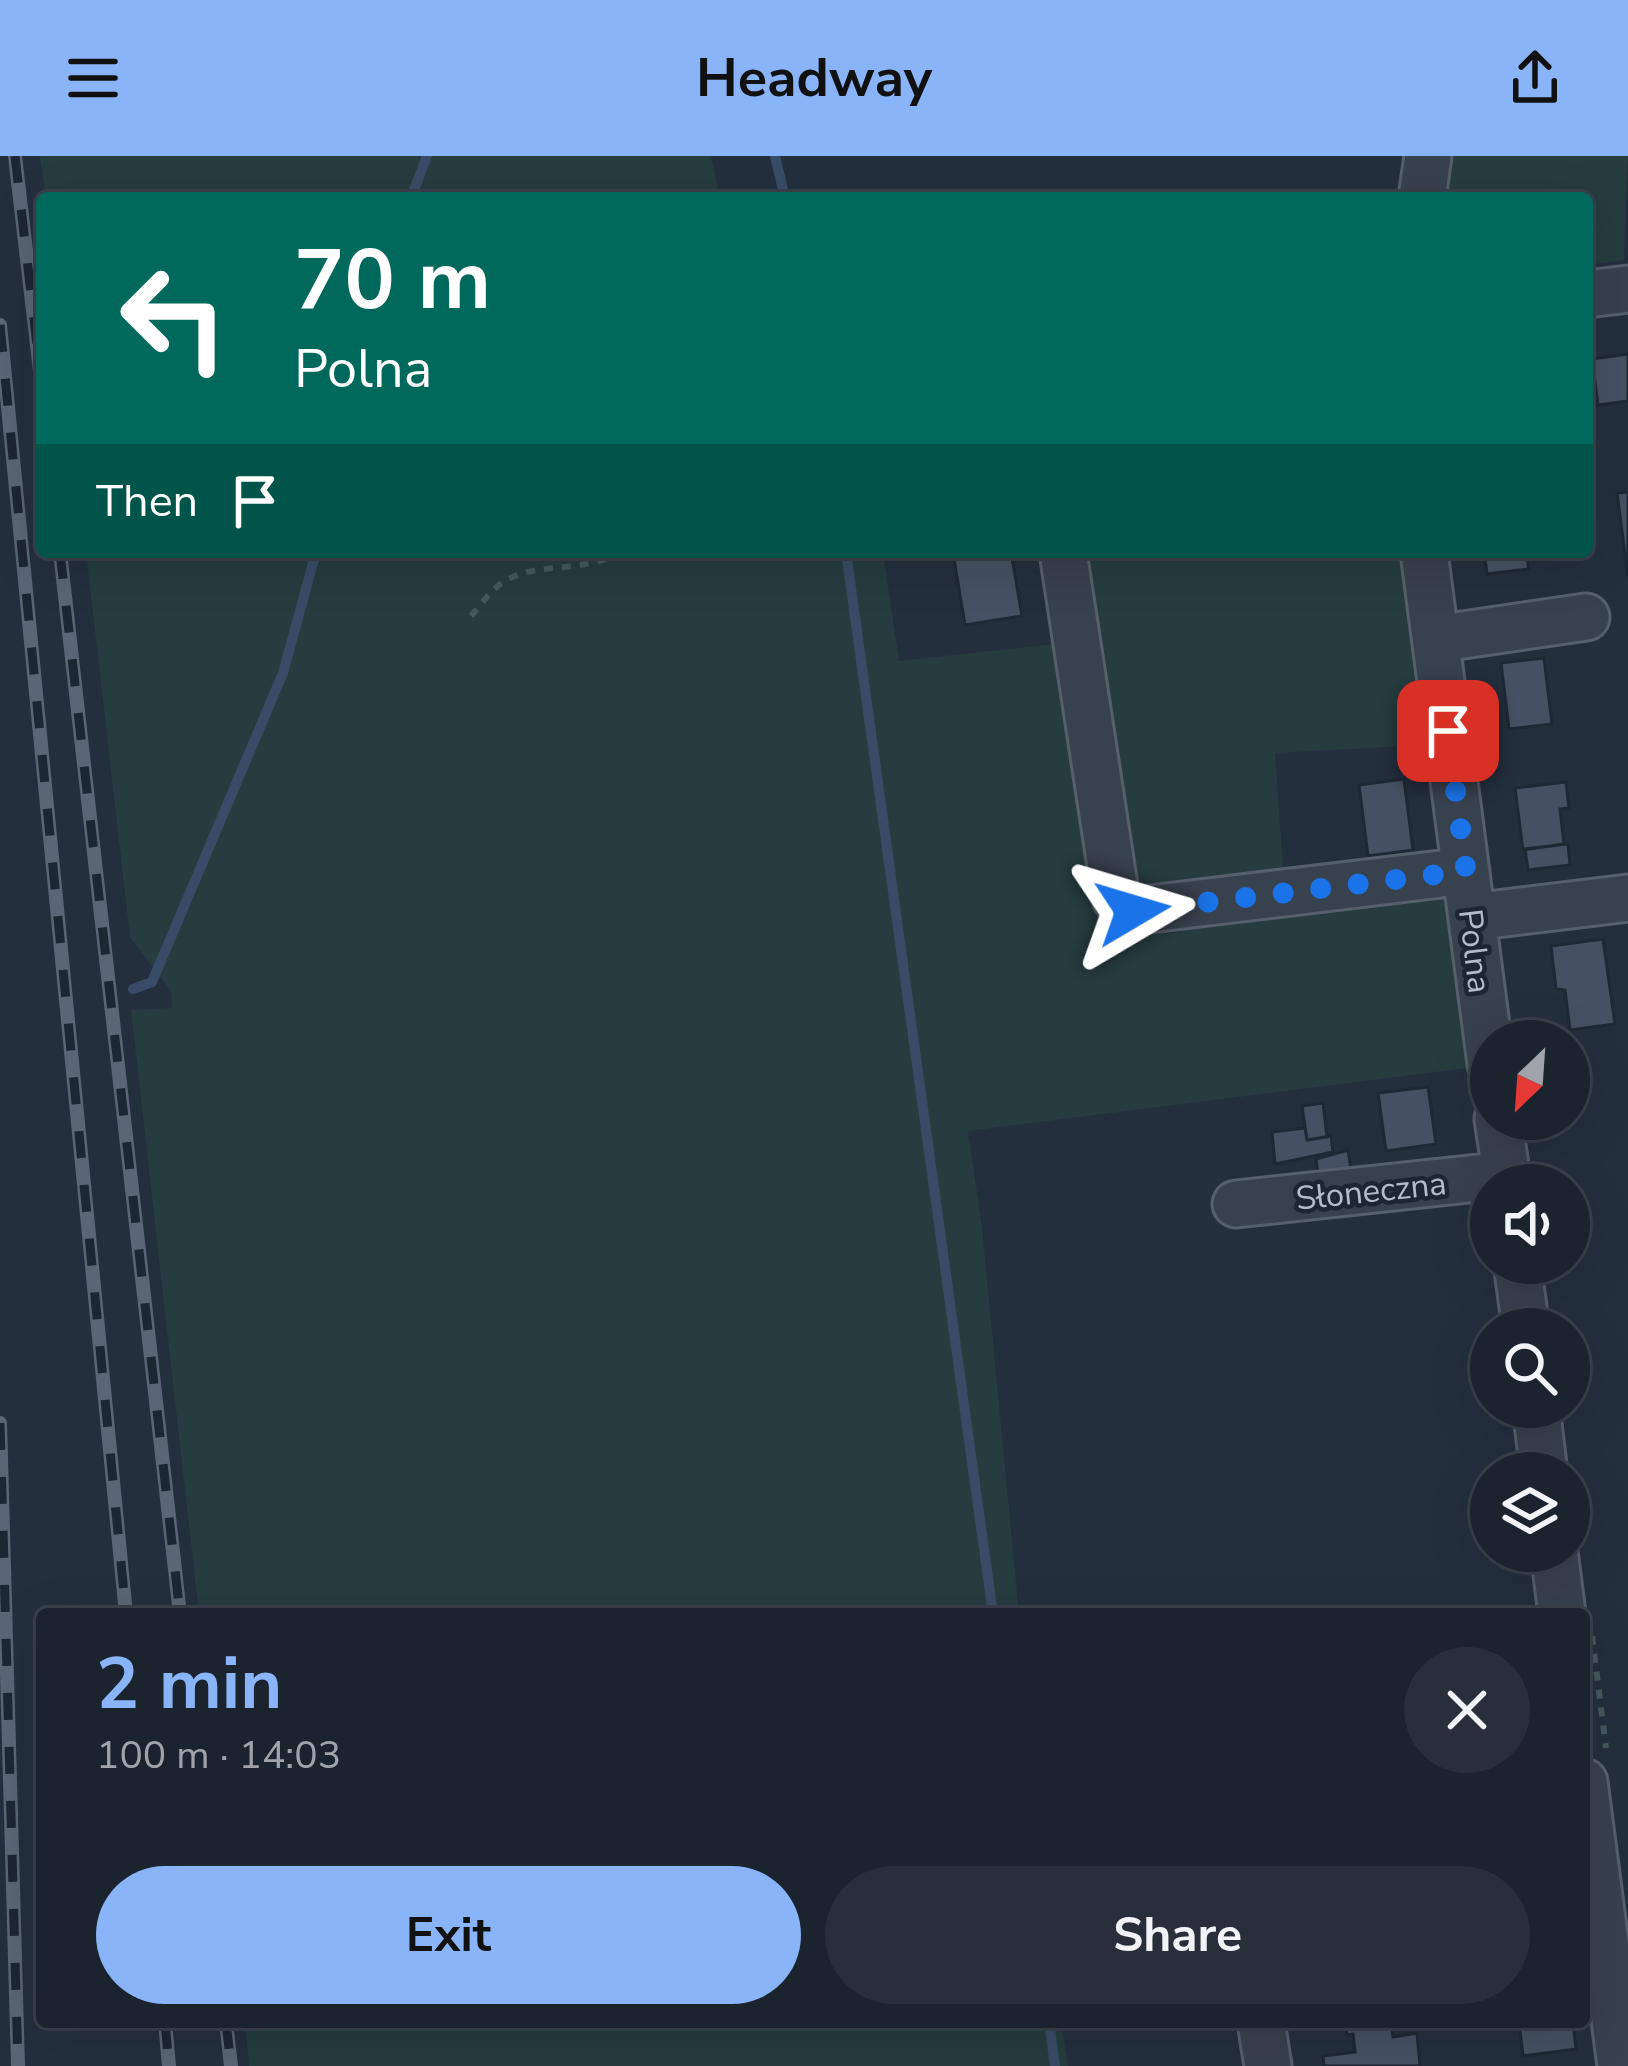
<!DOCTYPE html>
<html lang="en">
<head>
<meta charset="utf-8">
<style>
  body { margin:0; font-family:"Nunito Sans",sans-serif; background:#282f3a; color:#f1f3f6; height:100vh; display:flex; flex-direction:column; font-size:45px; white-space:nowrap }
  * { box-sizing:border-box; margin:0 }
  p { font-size:39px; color:#a0a4aa }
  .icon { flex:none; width:66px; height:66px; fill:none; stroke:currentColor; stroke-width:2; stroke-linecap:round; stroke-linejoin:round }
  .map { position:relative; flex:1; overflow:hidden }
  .details { position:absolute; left:36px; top:1452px; width:1554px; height:420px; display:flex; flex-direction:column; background:#1b232e; border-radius:12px; box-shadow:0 12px 48px #0002,0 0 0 3px #39404a }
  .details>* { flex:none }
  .top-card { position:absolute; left:36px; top:36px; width:1557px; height:366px; border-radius:12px; box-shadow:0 12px 48px #0002,0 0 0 3px #39404a; background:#00695c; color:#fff; overflow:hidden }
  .needle { width:78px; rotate:205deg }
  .tools { position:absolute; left:1470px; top:864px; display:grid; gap:24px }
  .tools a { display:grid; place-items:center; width:120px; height:120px; border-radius:50%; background:#1b232e; box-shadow:0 12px 48px #0002,0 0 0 3px #39404a; font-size:60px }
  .pin { position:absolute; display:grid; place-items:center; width:102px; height:102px; color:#fff; margin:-51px; border-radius:24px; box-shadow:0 6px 18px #0006 }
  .me { position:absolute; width:132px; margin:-66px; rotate:83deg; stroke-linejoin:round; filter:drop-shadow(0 0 9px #0008) }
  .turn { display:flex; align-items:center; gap:42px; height:252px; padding:0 60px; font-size:54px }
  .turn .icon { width:156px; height:156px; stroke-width:2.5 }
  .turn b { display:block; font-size:84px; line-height:102px }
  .then { display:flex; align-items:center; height:114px; padding:0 60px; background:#0003; gap:24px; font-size:45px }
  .round { display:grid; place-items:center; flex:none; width:126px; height:126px; border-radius:63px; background:#282f3a }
  .summary { display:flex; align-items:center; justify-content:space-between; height:204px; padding:0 60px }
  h1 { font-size:72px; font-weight:700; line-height:90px; color:#8ab4f8 }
  .primary-button { display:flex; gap:24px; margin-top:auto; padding:24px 60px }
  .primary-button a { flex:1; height:138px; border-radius:72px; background:#8ab4f8; color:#111; font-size:48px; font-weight:700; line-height:138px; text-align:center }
  .primary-button a+a { background:#282f3a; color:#f1f3f6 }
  header { display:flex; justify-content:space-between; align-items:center; height:156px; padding:0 60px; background:#8ab4f8; color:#111; font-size:54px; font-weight:700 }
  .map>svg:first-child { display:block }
</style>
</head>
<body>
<header><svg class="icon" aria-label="menu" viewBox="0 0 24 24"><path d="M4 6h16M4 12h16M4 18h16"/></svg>Headway<svg class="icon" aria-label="share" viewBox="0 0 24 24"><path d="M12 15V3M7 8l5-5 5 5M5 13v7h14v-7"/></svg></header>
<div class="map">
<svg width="1628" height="1910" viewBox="0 0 1628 1910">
  <rect width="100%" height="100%" fill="#242f3e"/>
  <!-- green -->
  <path fill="#263c3f" d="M40,0H711L720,42H46Z
    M1449,0H1628L1624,104L1587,109V42H1442Z
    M86,396H883L899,505L1065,487L1105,751L1459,728L1475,911L968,975L982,1072L1019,1458H199L131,854L172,852L171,835L130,781Z
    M1084,396H1405L1427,589L1275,597L1283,711L1291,724L1132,735Z
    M245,1866H1061L1068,1910H249Z"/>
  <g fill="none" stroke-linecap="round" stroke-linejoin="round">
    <!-- stream -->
    <path stroke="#394c67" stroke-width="10" d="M775,0L785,42
      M411,42L427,0
      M846,396L993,1458
      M133,833L152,826L283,517L316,396
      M1049,1866L1055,1910"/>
  </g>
  <!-- building -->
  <path fill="#455162" stroke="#1f2835" stroke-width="3" d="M1628,198V245L1598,249L1592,203Z
    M1628,336V422L1617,337Z
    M1011,396L1022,460L965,469L954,403Z
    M1484,396H1526L1529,413L1487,418Z
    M1544,502L1552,568L1509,573L1501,507Z
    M1404,623L1413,694L1368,700L1359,629Z
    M1566,626L1569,652L1560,653L1564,688L1523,694L1515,632Z
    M1568,688L1570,709L1528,714L1525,693Z
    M1603,783L1615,868L1570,874L1565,834L1556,833L1551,790Z
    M1428,931L1436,988L1386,995L1378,937Z
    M1323,947L1327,981L1307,984L1302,950Z
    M1305,972L1307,984L1331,980L1333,996L1275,1008L1272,976Z
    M1348,994L1351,1014L1318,1018L1316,1003Z
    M1345,1866H1391L1393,1881L1417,1877L1420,1910H1324L1323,1900L1355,1896L1353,1878L1347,1879Z
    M1519,1866H1573L1576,1893L1523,1900Z"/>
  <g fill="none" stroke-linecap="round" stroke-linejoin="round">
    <defs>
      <path id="minor" d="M1422,42L1428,0
        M1587,138L1628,133
        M1063,396L1116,743L1133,755L1466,715
        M1424,396L1491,908
        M1436,483L1586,461
        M1472,761L1628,742
        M1498,963L1508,1029
        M1236,1048L1506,1019
        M1517,1107L1526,1173
        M1536,1251L1544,1317
        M1554,1395L1562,1458
        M1584,1626L1621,1910
        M1261,1866L1268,1910"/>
    </defs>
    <!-- minor casing -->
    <use href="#minor" stroke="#565f6c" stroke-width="51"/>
    <!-- path -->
    <path stroke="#44595c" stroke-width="6" stroke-dasharray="9 9" stroke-linecap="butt" d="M471,460C482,448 491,433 505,425C538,405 585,418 619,396
      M1592,1480L1606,1592"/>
    <!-- minor -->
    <use href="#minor" stroke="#38414e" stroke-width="45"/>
    <defs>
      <path id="rail" d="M15,0L42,232
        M0,169L126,1458
        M60,396L180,1458
        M0,1267L18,1910
        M165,1866L169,1910
        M226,1866L231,1910"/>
    </defs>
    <!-- rail casing -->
    <use href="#rail" stroke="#5a6575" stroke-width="14"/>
    <!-- rail -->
    <use href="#rail" stroke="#1d2633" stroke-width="9" stroke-dasharray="27" stroke-linecap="butt"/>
  </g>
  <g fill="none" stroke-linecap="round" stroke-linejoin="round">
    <!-- route -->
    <path stroke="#1a73e8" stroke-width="21" stroke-dasharray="0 37.8" d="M1133,755L1466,715L1448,575"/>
  </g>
  <g text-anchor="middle" stroke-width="9" stroke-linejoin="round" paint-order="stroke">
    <!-- street labels -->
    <g font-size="33" fill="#b4bcc9" stroke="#1d2633">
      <text transform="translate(1476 795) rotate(83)" y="12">Polna</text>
      <text transform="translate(1371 1034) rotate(-6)" y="12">Słoneczna</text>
    </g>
  </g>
</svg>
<div class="tools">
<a><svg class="needle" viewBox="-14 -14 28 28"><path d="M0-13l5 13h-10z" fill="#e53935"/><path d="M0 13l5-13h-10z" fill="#a0a4aa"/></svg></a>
<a><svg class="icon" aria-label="sound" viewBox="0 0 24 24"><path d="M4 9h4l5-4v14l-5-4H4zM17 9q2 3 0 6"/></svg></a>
<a><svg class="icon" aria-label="search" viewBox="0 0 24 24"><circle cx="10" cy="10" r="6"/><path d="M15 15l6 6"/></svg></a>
<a><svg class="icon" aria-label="layers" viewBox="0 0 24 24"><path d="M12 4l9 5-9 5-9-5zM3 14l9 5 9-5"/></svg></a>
</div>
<div class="pin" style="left:1448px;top:575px;background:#d93025"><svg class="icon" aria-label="arrive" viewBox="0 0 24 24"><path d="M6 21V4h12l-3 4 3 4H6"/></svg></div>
<svg class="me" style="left:1133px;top:755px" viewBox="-20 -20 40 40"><path d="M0-17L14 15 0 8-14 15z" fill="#1a73e8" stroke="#fff" stroke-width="4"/></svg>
<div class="top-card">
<div class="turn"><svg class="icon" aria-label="left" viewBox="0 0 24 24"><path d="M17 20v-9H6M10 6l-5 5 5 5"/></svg><div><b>70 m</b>Polna</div></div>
<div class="then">Then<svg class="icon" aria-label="arrive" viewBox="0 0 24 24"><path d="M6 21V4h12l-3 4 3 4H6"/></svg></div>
</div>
<section class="details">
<div class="summary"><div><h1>2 min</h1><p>100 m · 14:03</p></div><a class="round"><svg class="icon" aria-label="close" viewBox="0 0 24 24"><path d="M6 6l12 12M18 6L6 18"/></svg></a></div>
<div class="primary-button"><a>Exit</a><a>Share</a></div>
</section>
</div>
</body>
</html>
